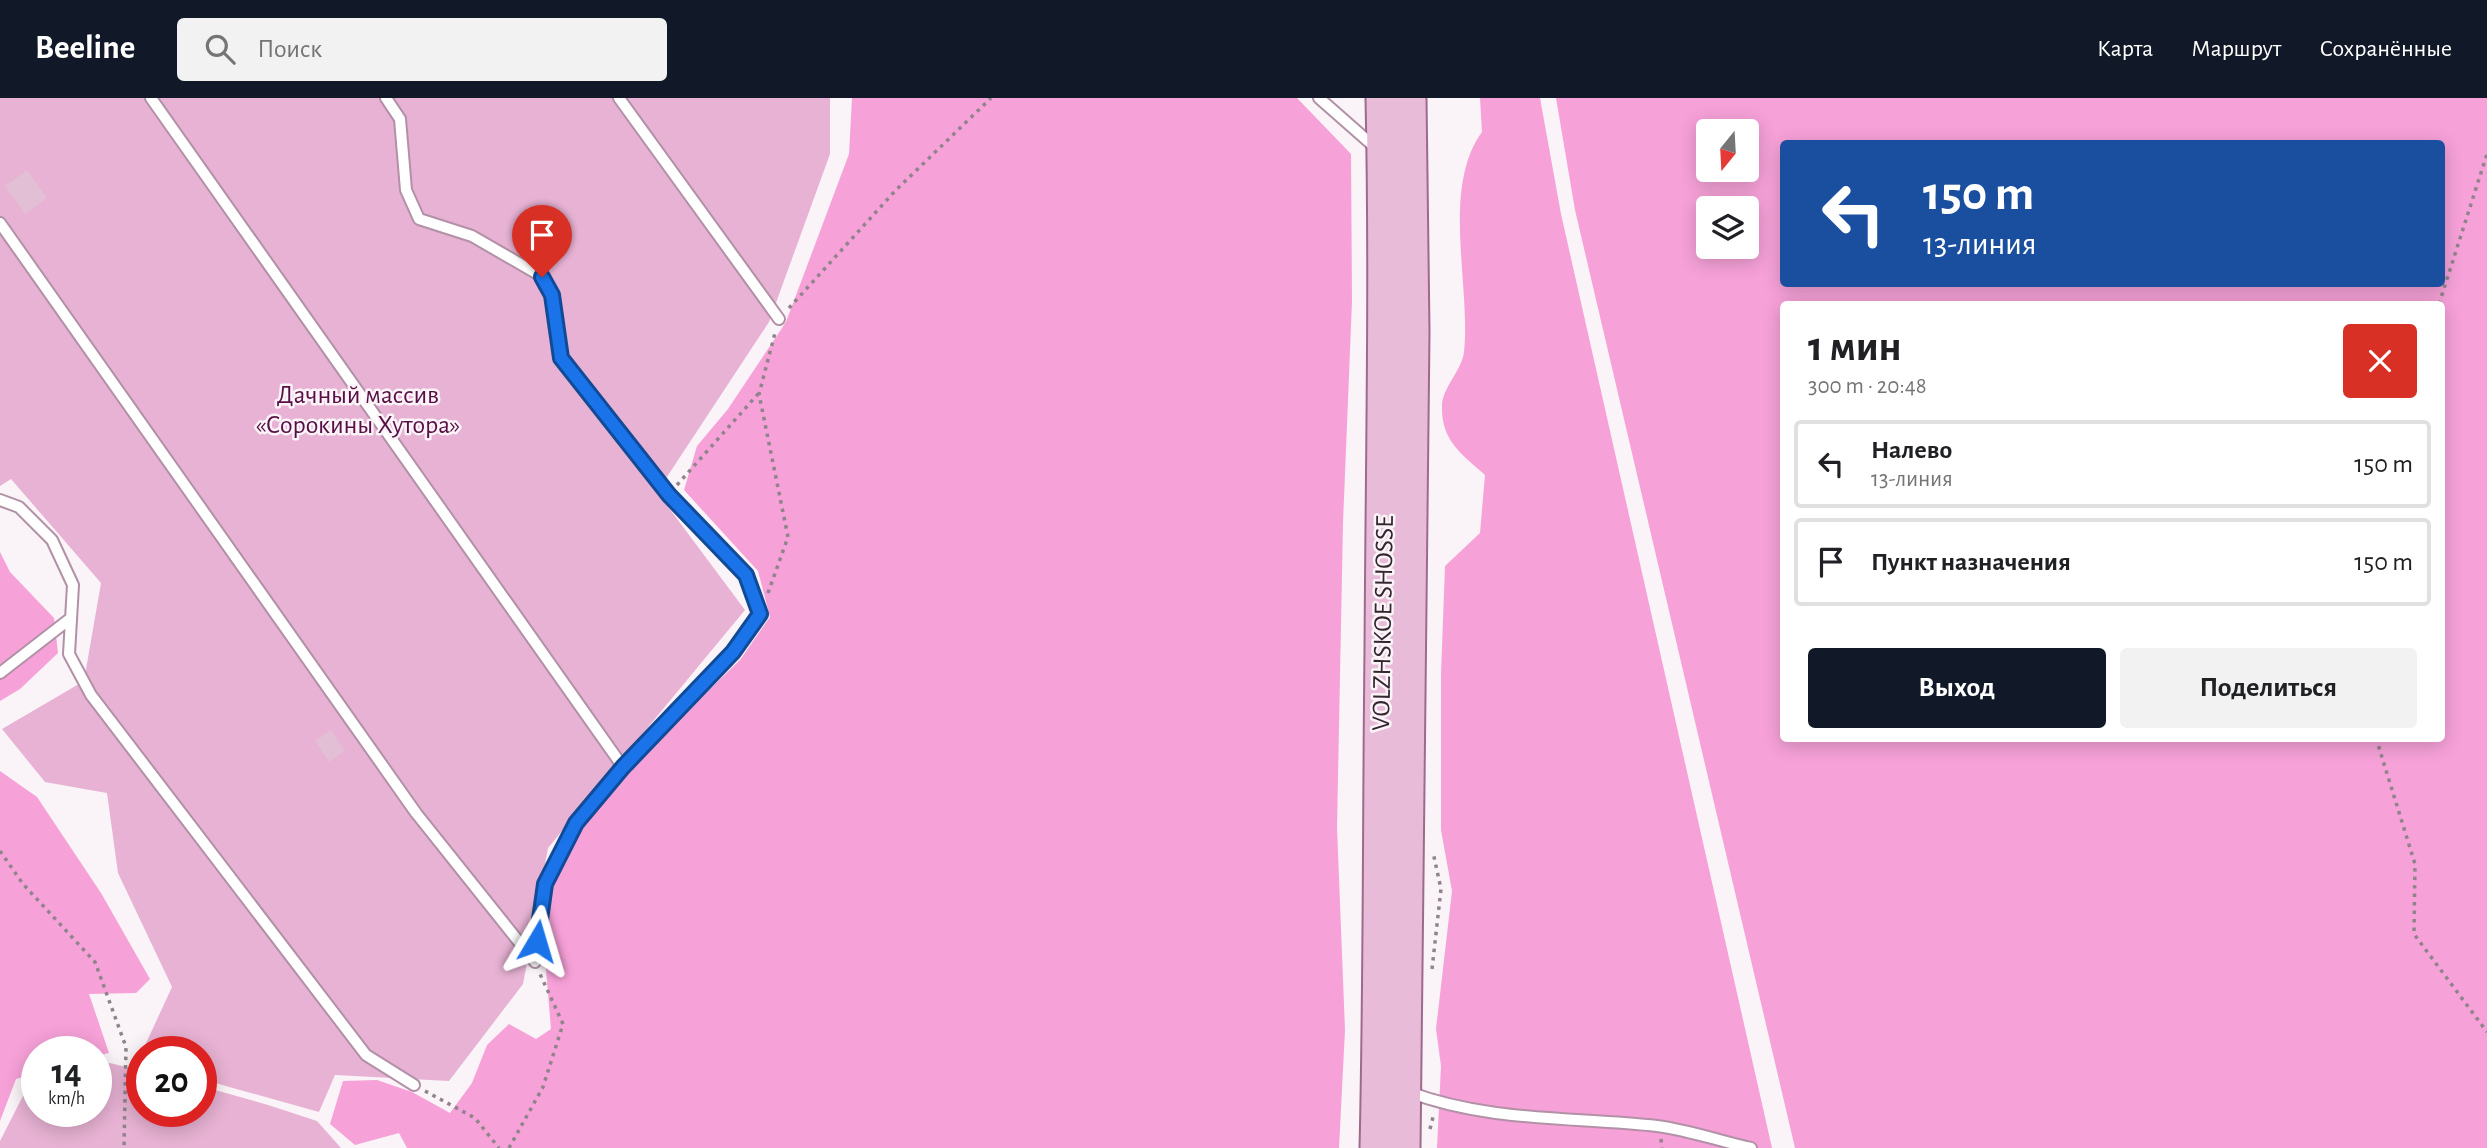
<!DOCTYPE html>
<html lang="ru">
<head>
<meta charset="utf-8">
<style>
  body { margin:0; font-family:"Alegreya Sans",sans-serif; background:#f2f2f2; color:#202124; height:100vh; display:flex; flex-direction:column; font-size:26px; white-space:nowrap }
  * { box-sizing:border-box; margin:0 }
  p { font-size:23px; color:#757577 }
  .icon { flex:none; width:38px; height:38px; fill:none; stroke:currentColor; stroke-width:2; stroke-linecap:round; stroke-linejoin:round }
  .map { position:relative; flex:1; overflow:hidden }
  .details { position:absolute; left:1780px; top:203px; width:665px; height:441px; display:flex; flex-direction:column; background:#fff; border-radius:7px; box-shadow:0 4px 18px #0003 }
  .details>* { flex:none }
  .guide { position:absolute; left:1780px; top:42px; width:665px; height:147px; border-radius:7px; box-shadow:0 4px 18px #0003; background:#1a4fa0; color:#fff; overflow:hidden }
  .needle { width:46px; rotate:198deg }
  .buttons { position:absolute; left:1696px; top:21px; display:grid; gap:14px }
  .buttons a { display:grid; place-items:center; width:63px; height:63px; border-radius:7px; background:#fff; box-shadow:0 4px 18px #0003; font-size:35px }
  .speed { position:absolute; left:21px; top:938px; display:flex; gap:14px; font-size:35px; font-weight:700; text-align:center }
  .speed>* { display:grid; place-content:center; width:91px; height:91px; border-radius:50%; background:#fff; box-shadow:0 4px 18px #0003; line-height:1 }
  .speed small { font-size:18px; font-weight:400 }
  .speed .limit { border:10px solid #d22; background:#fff; color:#111 }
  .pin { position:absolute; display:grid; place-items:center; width:60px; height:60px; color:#fff; margin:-72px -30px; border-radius:50% 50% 50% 0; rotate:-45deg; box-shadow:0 0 7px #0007 }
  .pin .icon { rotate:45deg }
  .me { position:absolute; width:77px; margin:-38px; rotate:7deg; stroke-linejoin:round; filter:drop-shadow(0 0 5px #0008) }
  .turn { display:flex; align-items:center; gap:24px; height:147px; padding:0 28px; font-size:32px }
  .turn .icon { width:91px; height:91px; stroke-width:2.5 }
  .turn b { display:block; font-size:49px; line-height:60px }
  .round { display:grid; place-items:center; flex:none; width:74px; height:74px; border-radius:7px; background:#f2f2f2 }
  .head { display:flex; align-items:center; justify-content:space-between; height:119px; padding:0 28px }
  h1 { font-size:42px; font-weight:600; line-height:52px }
  .primary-button { display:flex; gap:14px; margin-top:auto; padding:14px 28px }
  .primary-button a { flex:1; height:80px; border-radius:7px; background:#111827; color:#fff; font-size:28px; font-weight:600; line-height:80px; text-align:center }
  .primary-button a+a { background:#f2f2f2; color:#202124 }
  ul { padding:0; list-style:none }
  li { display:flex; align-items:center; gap:21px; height:88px; margin:0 14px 10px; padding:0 14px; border:4px solid #e0e0e0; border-radius:7px }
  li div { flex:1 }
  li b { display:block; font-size:26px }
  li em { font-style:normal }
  header { display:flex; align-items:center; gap:42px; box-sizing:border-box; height:98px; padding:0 35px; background:#111827; color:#fff }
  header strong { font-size:33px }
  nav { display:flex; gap:38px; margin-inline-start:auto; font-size:24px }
  .search { width:490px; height:63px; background:#f2f2f2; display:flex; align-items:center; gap:18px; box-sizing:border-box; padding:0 24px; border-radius:7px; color:#757577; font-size:26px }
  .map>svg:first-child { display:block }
</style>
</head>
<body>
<header>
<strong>Beeline</strong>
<div class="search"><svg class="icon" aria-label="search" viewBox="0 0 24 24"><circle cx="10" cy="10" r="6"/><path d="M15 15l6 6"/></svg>Поиск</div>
<nav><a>Карта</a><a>Маршрут</a><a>Сохранённые</a></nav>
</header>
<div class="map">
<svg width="2487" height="1050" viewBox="0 0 2487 1050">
  <rect width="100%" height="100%" fill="#faf3f7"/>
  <!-- green -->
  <path fill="#e7b2d3" d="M0,0H830V56L769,224L657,394L745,512L548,750L523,886L449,983L335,977L319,1014L201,981V954H142L172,889L118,775L107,695L45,684L2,631L84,583L101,485L11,381L0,388Z
    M110,965L142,973V1013H201V988L268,1007L317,1023L341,1050H0V1043L28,988L37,986V1013H96V969Z"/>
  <!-- forest -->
  <path fill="#f6a1d8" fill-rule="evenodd" d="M852,0H1297L1351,56L1352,203L1343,425L1337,729L1345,932L1339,1050H407L399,1035L355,1047L330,1026L343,983L377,982L412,994L450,1015L472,985L487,947L509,926L536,941L551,931L544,848L549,793L579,730L627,671L740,562L770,519L758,473L684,392L697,348L728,311L786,224L849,56Z
    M1480,0H1540L1561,116L1772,1050H1437L1441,968L1436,931L1452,793L1441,732V576L1445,468L1480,435L1485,377C1462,356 1441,343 1442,308C1442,290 1462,272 1464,254C1471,188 1441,90 1482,34Z
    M1556,0H2487V1050H1795L1575,112ZM1708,33H1746V72H1708ZM1783,46H2441V186H1783ZM1708,110H1746V149H1708ZM1783,206H2441V640H1783Z
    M0,454L10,474L54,520L58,555L20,591L0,603Z
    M0,673L37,699L101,795L150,881L136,895L89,896L109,955L96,958V954H37V975L16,981L0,1023Z"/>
  <!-- building -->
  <path fill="#e2bfd5" d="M27,72L47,100L25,116L5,88Z
    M331,632L345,653L329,664L315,643Z"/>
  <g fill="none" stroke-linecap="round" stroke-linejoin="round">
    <defs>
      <path id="lane" d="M151,0L623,669
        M386,0L400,21L406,92L419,121L472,138L543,179L553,197L561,260L669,396L745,477L760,516C751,529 743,543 732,555C669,629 580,691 546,785C537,809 537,839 535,864
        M619,0L779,221
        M1319,0L1377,51
        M0,125L416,715L535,864
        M0,402L19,409L52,442L73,487L69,556L91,597L366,957L414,987
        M0,575L71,520
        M1409,994C1488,1024 1575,1019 1657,1028C1688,1032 1720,1043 1751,1050"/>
      <path id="primary" d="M1377,1050C1381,885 1380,719 1382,554C1383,369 1387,185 1383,0
        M1403,1050L1412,234L1409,0"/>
    </defs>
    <!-- lane casing -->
    <use href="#lane" stroke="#b291a6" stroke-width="14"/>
    <!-- primary casing -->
    <use href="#primary" stroke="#9e6a8c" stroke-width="37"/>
    <!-- path -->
    <path stroke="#8f848b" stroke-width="3.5" stroke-dasharray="3.5 5" stroke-linecap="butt" d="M2439,206L2487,56
      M789,210L895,93L991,0
      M677,387L758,296
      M768,495L788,439L759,296L775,235
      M2376,640L2415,766L2414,836L2487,934
      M0,753L23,786L95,864L126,949L124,1050
      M1432,871L1441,791L1433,754
      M425,993L475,1020L499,1050
      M1430,1031L1433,1019
      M1661,1041L1662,1050
      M509,1050L543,989L563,926L540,876"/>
    <!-- lane -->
    <use href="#lane" stroke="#fff" stroke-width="10"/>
    <!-- primary -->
    <use href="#primary" stroke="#e8bcd9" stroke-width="33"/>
  </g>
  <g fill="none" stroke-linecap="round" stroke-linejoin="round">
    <defs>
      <path id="route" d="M537,843L545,786L576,725L623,669L733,554L760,516L746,477L669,397L561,260L552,197L542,179"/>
    </defs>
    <!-- route casing -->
    <use href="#route" stroke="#114b97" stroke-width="18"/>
    <!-- route -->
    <use href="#route" stroke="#1a73e8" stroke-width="12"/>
  </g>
  <g text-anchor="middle" stroke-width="5" stroke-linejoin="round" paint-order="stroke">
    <!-- park labels -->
    <g font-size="26" fill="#590f46" stroke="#faf3f7">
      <text x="358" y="305">Дачный массив<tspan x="358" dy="30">«Сорокины Хутора»</tspan></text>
    </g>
    <!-- street labels -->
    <g font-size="26" fill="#33262e" stroke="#faf3f7">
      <text transform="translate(1382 525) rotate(-89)" y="9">VOLZHSKOE SHOSSE</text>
    </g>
  </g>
</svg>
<div class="buttons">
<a><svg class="needle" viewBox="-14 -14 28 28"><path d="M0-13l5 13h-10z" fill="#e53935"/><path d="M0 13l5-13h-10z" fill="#757577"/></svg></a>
<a><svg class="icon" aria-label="layers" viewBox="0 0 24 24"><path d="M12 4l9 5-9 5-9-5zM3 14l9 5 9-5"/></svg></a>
</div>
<div class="speed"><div>14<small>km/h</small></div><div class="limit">20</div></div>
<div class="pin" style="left:542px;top:179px;background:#d93025"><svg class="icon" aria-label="arrive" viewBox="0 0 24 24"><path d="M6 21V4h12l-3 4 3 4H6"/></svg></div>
<svg class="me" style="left:537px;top:843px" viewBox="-20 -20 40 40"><path d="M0-17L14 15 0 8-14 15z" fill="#1a73e8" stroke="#fff" stroke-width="4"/></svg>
<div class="guide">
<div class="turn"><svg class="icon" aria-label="left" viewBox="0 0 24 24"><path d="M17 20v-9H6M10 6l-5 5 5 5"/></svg><div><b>150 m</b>13-линия</div></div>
</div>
<section class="details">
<div class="head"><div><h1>1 мин</h1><p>300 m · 20:48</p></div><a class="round" style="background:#d93025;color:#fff"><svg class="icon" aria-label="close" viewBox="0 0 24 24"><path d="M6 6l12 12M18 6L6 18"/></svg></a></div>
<ul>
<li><svg class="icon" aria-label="left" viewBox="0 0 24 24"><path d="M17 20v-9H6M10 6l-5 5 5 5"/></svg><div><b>Налево</b><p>13-линия</p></div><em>150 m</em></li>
<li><svg class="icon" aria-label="arrive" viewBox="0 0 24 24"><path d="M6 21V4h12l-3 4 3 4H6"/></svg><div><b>Пункт назначения</b></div><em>150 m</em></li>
</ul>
<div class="primary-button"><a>Выход</a><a>Поделиться</a></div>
</section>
</div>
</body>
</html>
